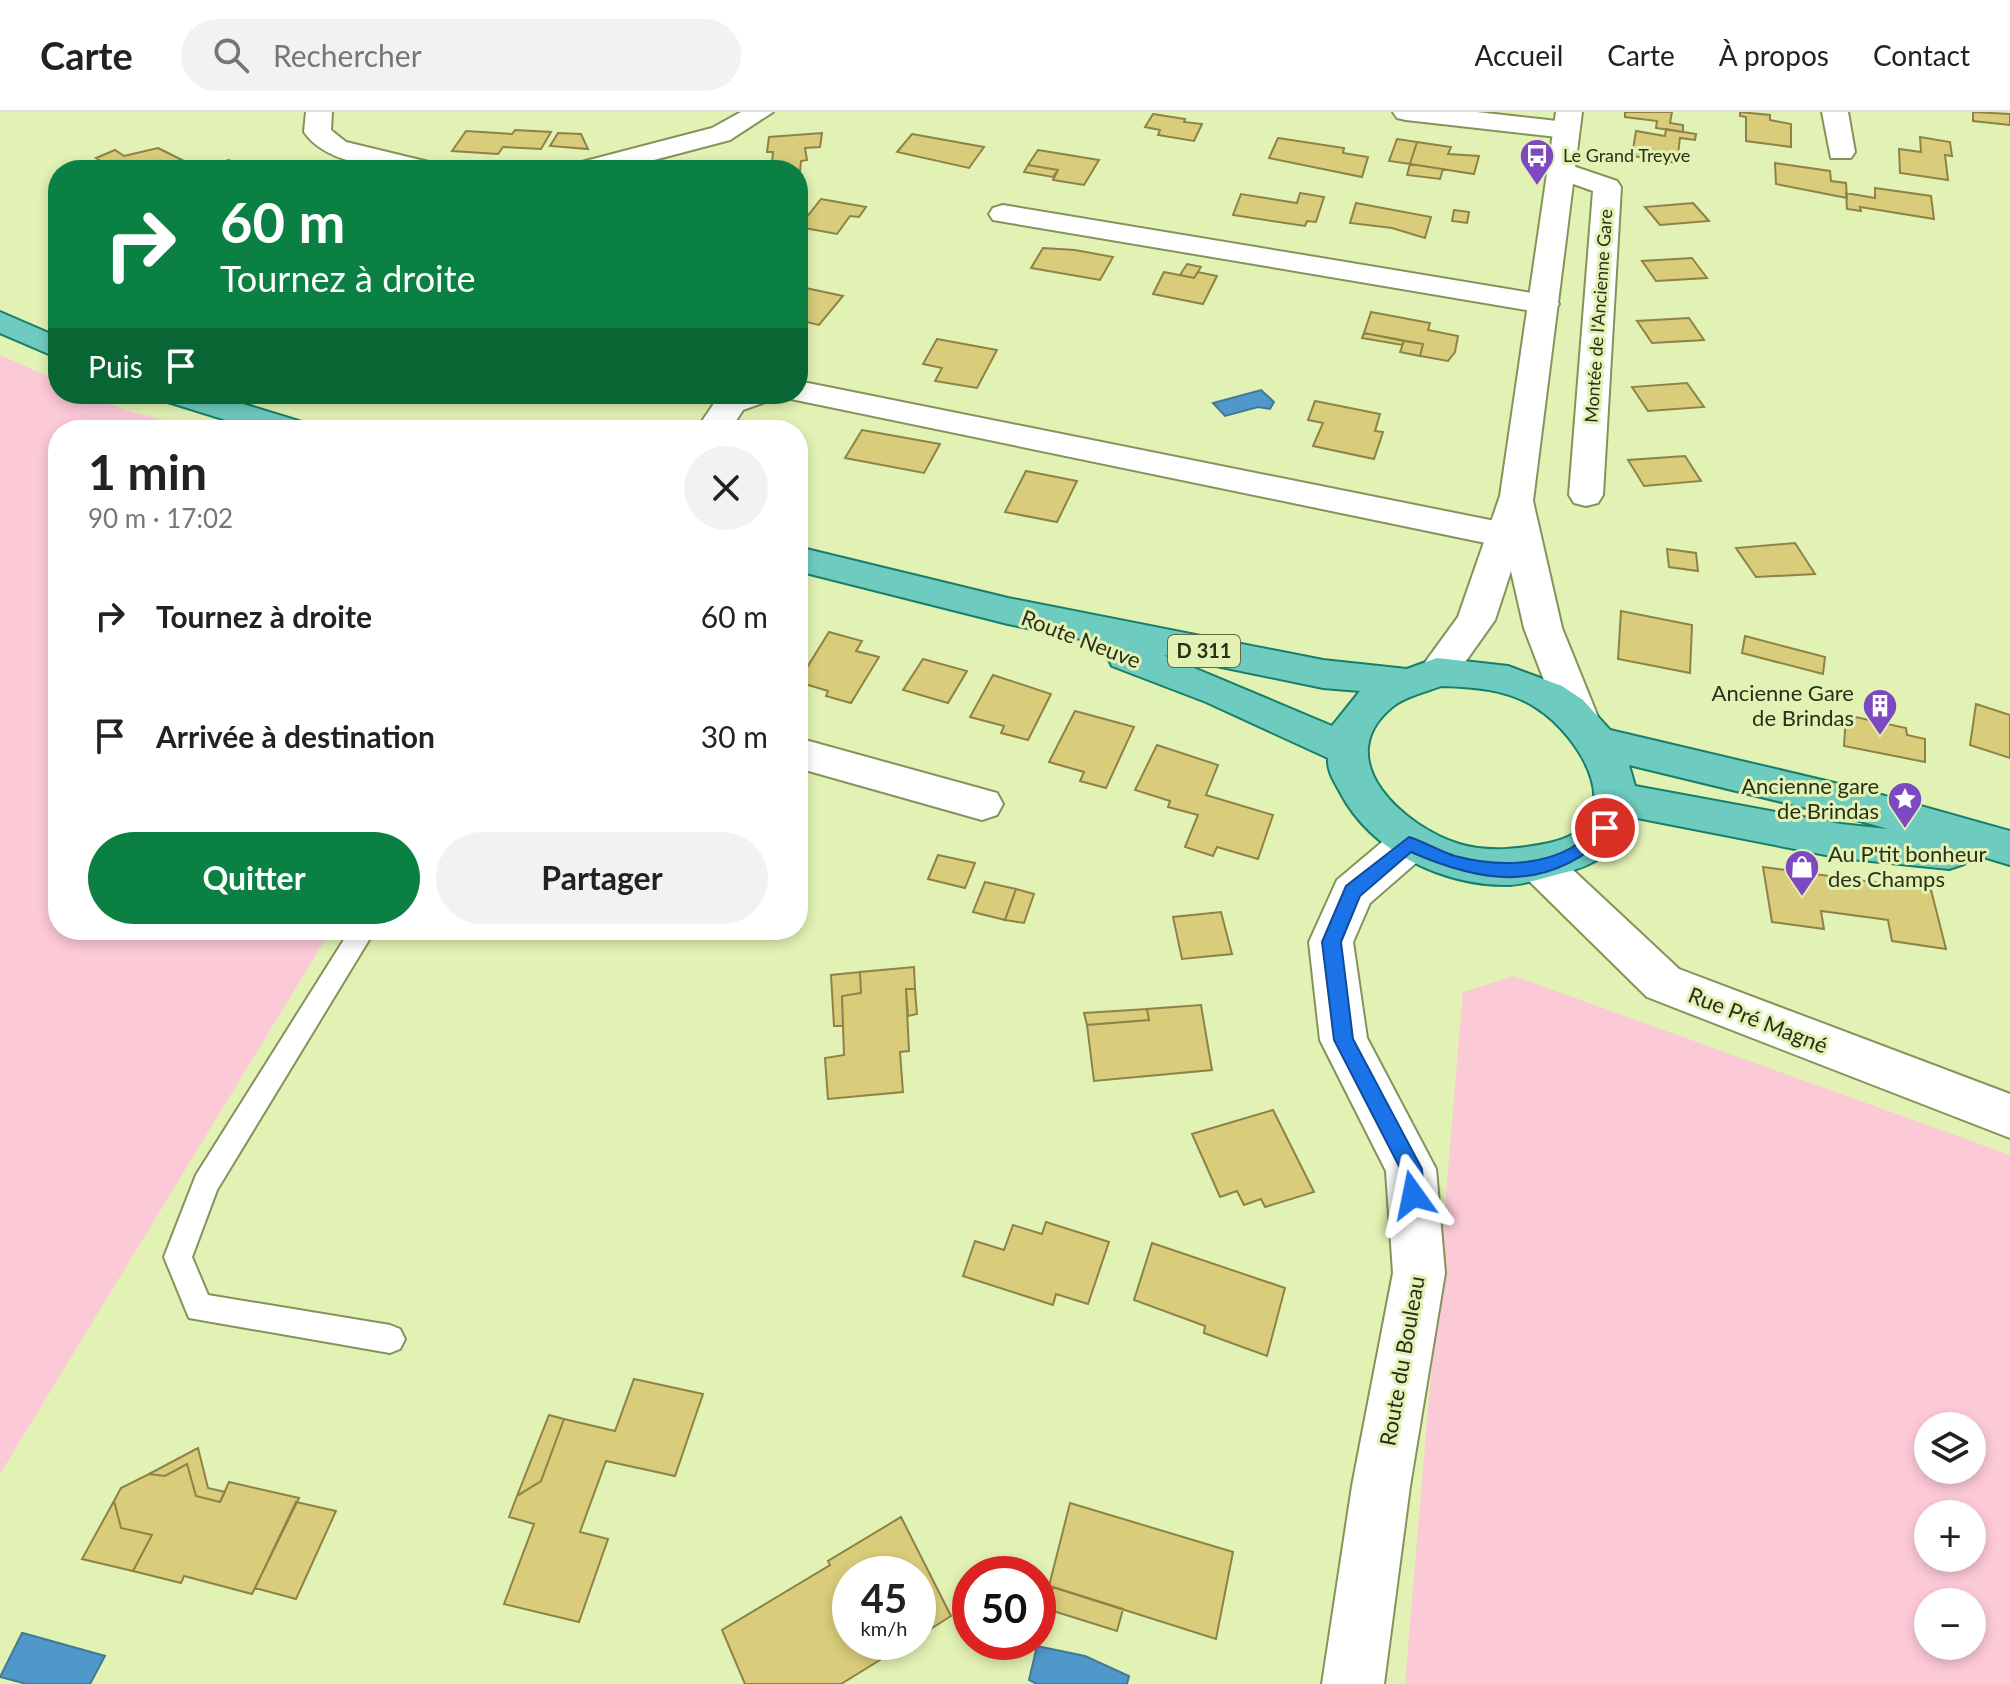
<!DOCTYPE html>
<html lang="fr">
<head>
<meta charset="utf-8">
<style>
  body { margin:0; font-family:Lato,sans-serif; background:#f2f2f2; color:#222; height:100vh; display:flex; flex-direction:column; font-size:30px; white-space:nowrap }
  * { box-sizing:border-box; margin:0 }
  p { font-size:26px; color:#767676 }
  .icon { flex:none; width:44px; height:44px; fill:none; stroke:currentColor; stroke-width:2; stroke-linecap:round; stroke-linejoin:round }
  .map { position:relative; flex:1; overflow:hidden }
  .panel { position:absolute; left:48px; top:308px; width:760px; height:520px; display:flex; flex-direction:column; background:#fff; border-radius:32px; box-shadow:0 4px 12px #0003 }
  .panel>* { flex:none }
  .guide { position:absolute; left:48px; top:48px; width:760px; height:244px; border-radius:32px; box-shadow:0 4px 12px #0003; background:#0b8043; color:#fff; overflow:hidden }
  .tools { position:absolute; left:1914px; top:1300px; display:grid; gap:16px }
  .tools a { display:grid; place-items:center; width:72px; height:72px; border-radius:50%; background:#fff; box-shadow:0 4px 12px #0003; font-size:40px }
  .speed { position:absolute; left:832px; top:1444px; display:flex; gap:16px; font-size:40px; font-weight:700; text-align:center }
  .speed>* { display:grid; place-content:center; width:104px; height:104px; border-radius:50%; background:#fff; box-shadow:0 4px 12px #0003; line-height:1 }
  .speed small { font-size:20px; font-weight:400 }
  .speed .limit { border:12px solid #d22; background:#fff; color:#111 }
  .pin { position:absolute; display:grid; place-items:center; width:68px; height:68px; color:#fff; margin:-34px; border:4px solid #fff; border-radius:50%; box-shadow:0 2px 8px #0007 }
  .me { position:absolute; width:88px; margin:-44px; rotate:348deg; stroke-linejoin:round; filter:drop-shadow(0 0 6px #0008) }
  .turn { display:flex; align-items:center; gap:28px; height:168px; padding:0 40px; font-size:36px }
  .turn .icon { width:104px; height:104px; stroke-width:2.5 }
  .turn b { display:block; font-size:56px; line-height:68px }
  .then { display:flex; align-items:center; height:76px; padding:0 40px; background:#0003; gap:16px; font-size:30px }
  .round { display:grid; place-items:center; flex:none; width:84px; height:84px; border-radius:42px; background:#f2f2f2 }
  .headline { display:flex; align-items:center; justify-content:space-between; height:136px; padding:0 40px }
  h1 { font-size:48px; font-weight:700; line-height:60px }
  .cta { display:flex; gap:16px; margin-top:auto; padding:16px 40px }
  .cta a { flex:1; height:92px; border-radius:48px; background:#0b8043; color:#fff; font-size:32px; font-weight:700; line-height:92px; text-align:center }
  .cta a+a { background:#f2f2f2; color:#222 }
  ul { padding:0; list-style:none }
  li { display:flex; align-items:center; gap:24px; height:120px; padding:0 40px }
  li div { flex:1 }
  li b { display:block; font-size:30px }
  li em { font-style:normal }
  header { display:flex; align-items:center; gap:48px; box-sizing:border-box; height:112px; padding:0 40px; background:#fff; border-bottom:2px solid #e0e0e0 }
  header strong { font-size:38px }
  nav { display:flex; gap:44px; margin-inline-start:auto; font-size:28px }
  .search { width:560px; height:72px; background:#f2f2f2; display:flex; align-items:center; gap:20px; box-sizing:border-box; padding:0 28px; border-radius:44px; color:#767676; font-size:30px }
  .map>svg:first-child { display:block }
</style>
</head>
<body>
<header>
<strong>Carte</strong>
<div class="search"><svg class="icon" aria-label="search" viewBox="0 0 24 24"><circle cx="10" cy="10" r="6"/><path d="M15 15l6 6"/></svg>Rechercher</div>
<nav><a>Accueil</a><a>Carte</a><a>À propos</a><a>Contact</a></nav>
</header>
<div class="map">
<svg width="2010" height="1572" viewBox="0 0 2010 1572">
  <rect width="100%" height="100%" fill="#e2f2b4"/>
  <!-- green -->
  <path fill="#fcc9d7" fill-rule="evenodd" d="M0,243L58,269V282H88L124,298L203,318H58V818H331L0,1362Z
    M1514,864L2010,1043V1572H1405L1463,880ZM1928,1314H1972V1358H1928ZM1928,1402H1972V1446H1928ZM1928,1490H1972V1534H1928Z"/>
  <!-- water -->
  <path fill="#4f98c9" stroke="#447994" stroke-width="2" d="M1261,278L1274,290L1270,297L1258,295L1225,304L1213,291Z
    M22,1521H23L105,1544L90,1572H27L0,1565Z
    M1037,1534L1085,1544L1129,1564L1127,1572H1037L1029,1568Z"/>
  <!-- building -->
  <path fill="#d9cc7a" stroke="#8d8347" stroke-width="2" d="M1625,0H1672L1670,11L1683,13V20L1656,16L1657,9L1625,5Z
    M1740,0L1770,3V8L1791,12V35L1746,29V5L1740,4Z
    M1973,0L2010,2V13L1973,9Z
    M1153,2L1185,7L1184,10L1202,12L1194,29L1158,23L1160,18L1145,15Z
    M1666,17L1696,22L1695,28L1680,26L1677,51L1632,44L1636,19L1665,24Z
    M515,18L551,20L541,37L503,35L498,42L452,39L466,19L512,22Z
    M558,21L581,22L588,37L550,34Z
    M822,21L820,35L805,36L807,48L801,49L800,60L760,58L761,50H772L773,40H767L769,25Z
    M912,22L984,35L969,56L897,40Z
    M1920,25L1950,30L1952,44L1945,43L1948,68L1900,61L1899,37L1921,40Z
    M1278,26L1344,36L1343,41L1368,45L1362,65L1269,46Z
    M1397,27L1417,30L1410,52L1389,49Z
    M1417,30L1451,35L1448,42L1479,44L1474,62L1410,52Z
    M158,36L202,58H114L96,46L115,38L124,44Z
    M1038,38L1099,48L1084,73L1053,68L1058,58L1028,53Z
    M228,48L246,54L240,58H210Z
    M1775,51L1830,59L1831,69L1846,71L1847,86L1776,72Z
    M1410,52L1443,57L1440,67L1407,63Z
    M1028,53L1058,58L1053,65L1024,60Z
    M1875,76L1931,84L1934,107L1860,95L1861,99L1847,97L1846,81L1875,86Z
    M1300,81L1324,85L1316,110L1307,109L1305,114L1233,103L1241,82L1297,91Z
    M821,87L866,95L859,105L850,104L837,122L799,115Z
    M1356,91L1431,105L1425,126L1392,116L1350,111Z
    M1693,91L1709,109L1660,113L1645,95Z
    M1454,98L1469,100L1467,111L1452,109Z
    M1043,136L1075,138L1113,145L1100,168L1031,156Z
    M1692,146L1707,166L1656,169L1642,149Z
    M1187,152L1201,155L1194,166L1180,163Z
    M1164,160L1194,166L1198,160L1217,164L1203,192L1153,182Z
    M801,175L843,184L819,213L798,208Z
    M1371,200L1430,211L1428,218L1458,224L1455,240L1448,249L1420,244L1423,232L1364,221Z
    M1689,206L1704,228L1652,231L1637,209Z
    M1364,221L1404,229L1402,233L1362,226Z
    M937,227L997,238L977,276L935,269L942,256L923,252Z
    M1404,229L1423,232L1420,244L1400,240Z
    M1687,271L1704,295L1648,299L1632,275Z
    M1315,289L1380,302L1375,319L1383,320L1374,347L1313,334L1323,311L1308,308Z
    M862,318L940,332L924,361L845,346Z
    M1685,344L1701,369L1644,374L1628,348Z
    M1026,359L1077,369L1057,410L1005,400Z
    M1795,431L1815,462L1756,465L1736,436Z
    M1667,437L1696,441L1698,459L1669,455Z
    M1621,499L1692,513L1690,561L1618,547Z
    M829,520L862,529L856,539L879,545L851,591L826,584L828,579L798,570Z
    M1745,524L1825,545L1823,562L1742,541Z
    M923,547L967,559L948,591L903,578Z
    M993,563L1051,582L1028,628L1001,621L1004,614L970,605Z
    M1976,592L2010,603V646L1970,633Z
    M1075,599L1134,615L1106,676L1080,669L1084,660L1049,650Z
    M1846,603L1906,616L1907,623L1925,627V650L1844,634Z
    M1157,633L1218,653L1206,683L1273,703L1258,747L1217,735L1213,744L1185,735L1198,703L1168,695L1170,689L1135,678Z
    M938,743L975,751L965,776L928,767Z
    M1763,755L1931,778L1946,837L1892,829L1888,808L1821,799L1824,817L1772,810Z
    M985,770L1016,777L1005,808L973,800Z
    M1016,777L1034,782L1024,811L1005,808Z
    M1221,800L1232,842L1182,847L1173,805Z
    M914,855L915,877H906L909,939L900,940L903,980L828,987L825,946L844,943L842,884L861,881L860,860Z
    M860,860L861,881L842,884L843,914H834L831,863Z
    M906,877H915L917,902L908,904Z
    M1201,893L1212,958L1094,969L1087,913L1149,908L1147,897Z
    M1147,897L1149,908L1087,913L1084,901Z
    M1273,998L1314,1080L1265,1095L1261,1087L1244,1093L1237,1079L1220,1085L1192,1022Z
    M1046,1110L1109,1130L1088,1192L1056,1182L1053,1193L963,1164L975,1129L1004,1138L1013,1113L1042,1122Z
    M1152,1131L1285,1176L1267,1244L1204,1221L1205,1214L1134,1188Z
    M634,1267L703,1282L675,1364L606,1349L580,1420L608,1427L579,1510L504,1492L534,1412L509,1405L517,1384L541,1369L564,1307L615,1319Z
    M549,1303L564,1307L541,1369L517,1384Z
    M198,1336L208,1376L225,1380L220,1390L196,1384L187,1352L165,1364L149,1362Z
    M187,1352L196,1384L220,1390L229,1370L299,1386L252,1482L184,1464L181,1471L133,1459L152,1423L121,1416L114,1389L121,1376L149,1362L165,1364Z
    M114,1389L121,1416L152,1423L133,1459L82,1447Z
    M296,1390L336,1399L296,1487L255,1476Z
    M1070,1391L1233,1440L1216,1527L1049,1474Z
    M901,1405L951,1504L918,1525V1462H850V1530H909L841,1572H745L722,1518L830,1453L828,1449Z
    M1053,1475L1123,1497L1117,1519L1047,1497Z"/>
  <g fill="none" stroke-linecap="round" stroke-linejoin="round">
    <defs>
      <path id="lane" d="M350,818H375L217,1078L192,1145L208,1183L390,1213L400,1217L405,1227L400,1237L390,1241L189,1206L164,1145L196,1063Z"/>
      <path id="street" d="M306,0H332L331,18L346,30L437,52L441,58C400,58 329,57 304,20Z
        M741,0H773L730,28L616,58H570L574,52L712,16Z
        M1393,0H1477L1566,10L1575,12L1579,18L1575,24L1566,26L1406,8L1397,6Z
        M1822,0H1848L1855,40L1851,46H1831Z
        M1561,50L1617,69L1621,75L1603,383L1598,391L1586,394L1574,391L1569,383L1593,79L1551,64L1547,58L1551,52Z
        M1003,93L1544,183L1555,186L1559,192L1555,198L1544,201L993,108L989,102L993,96Z
        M798,269L1505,411L1518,415L1523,423L1518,431L1505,435L786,286L784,282H798Z
        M725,282H772L768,289L743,298L730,318H696L719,284Z
        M798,626L997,681L1003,692L997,703L982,708L798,656Z
        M1542,738L1557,743L1679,857L2010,982V1026L1647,885L1527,767L1520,755L1527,743Z"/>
      <path id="secondary" d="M1556,0H1582L1533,389L1562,516L1598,605L1592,615L1578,619L1564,615L1558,605L1524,516L1511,459L1495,508L1451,570L1437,574L1423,570L1418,560L1458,505L1500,384Z
        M1409,715L1424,720L1430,732L1424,744L1370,791L1353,830L1367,926L1436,1057L1445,1161L1410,1374L1384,1572H1322L1352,1374L1393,1161L1386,1059L1320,928L1309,830L1337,768L1394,720Z"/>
      <path id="primary" d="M0,200L58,225V246L0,221Z
        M161,282H211L305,311L310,318H258L165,289Z
        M798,435L1008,486L1323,548L1407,557L1437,546L1508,554L1562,574L1583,588L1610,618L1860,677L2010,719V753L1970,741L1964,752L1949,757L1841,746L1632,705C1621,739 1592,755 1559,762C1544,766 1526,772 1510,773C1444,774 1371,740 1340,680C1334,669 1327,659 1328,646L1206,590L1112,554L1107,544L1115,534L1008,512L798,459ZM1163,543L1323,576L1360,579L1332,614ZM1441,574C1473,575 1507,577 1535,595C1582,624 1634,713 1549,731C1520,737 1489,741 1459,732C1405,715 1329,649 1391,596C1403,585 1426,580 1441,574ZM1629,653L1860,709L1888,717L1841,712L1635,674Z"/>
    </defs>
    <!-- lane casing -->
    <use href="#lane" stroke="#849359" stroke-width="4"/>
    <!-- street casing -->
    <use href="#street" stroke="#849359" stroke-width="4"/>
    <!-- secondary casing -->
    <use href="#secondary" stroke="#849359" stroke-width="4"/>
    <!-- primary casing -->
    <use href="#primary" stroke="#177f69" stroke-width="4"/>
    <!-- lane -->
    <use href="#lane" fill="#fff" fill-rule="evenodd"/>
    <!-- street -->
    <use href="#street" fill="#fff" fill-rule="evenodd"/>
    <!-- secondary -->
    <use href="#secondary" fill="#fff" fill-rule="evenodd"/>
    <!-- primary -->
    <use href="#primary" fill="#6ecbbf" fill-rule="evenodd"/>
  </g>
  <!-- route -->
  <path fill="#1a73e8" stroke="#114b97" stroke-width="2" d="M1605,709L1614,716L1611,721C1548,780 1486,773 1411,740L1360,784L1341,830L1353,927L1422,1057L1424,1083L1421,1090L1413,1093L1406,1090L1401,1058L1334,928L1322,830L1346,774L1409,725C1425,730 1439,739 1455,744C1492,754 1537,755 1571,736C1584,729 1591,714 1605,709Z"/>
  <!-- icons -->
  <defs>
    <symbol id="bus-pin" viewBox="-11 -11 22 30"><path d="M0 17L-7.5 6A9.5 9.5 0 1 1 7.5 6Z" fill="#7c49c0" stroke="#e2f2b4"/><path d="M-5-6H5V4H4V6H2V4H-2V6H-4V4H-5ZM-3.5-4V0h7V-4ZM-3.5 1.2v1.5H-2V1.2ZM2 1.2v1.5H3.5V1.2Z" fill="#fff"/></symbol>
    <symbol id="building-pin" viewBox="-11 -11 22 30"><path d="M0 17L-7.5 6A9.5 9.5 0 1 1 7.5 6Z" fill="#7c49c0" stroke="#e2f2b4"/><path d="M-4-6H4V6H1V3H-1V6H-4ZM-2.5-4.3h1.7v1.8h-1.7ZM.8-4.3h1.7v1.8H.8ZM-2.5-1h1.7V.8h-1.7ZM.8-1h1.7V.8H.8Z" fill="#fff"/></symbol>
    <symbol id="sight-pin" viewBox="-11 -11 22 30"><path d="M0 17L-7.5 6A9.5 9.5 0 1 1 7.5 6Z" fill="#7c49c0" stroke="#e2f2b4"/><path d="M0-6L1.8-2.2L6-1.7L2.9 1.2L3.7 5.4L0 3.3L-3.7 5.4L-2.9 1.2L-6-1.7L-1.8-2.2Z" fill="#fff"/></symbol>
    <symbol id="shop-pin" viewBox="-11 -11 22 30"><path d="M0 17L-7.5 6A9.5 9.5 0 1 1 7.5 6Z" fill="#7c49c0" stroke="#e2f2b4"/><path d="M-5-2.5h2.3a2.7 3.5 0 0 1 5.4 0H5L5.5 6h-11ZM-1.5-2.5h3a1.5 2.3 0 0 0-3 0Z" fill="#fff"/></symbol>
  </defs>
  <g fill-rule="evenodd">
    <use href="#bus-pin" x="1517" y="24" width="40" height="54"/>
    <use href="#building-pin" x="1860" y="574" width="40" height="54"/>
    <use href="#sight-pin" x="1885" y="667" width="40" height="54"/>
    <use href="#shop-pin" x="1782" y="735" width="40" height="54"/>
  </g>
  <g text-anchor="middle" stroke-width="6" stroke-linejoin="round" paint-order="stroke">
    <!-- far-poi labels -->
    <g font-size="18" fill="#2a3018" stroke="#e2f2b4" text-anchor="start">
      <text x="1563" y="50">Le Grand Treyve</text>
    </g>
    <!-- far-street labels -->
    <g font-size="18" fill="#2a3018" stroke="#e2f2b4">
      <text transform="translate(1599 204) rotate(-86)" y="6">Montée de l'Ancienne Gare</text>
    </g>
    <!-- shield labels -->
    <rect fill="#e2f2b4" stroke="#616a47" stroke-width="2" x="1168" y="523" width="72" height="32" rx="6"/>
    <g font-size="20" font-weight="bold" fill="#2a3018">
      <text x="1204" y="546">D 311</text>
    </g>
    <!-- street labels -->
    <g font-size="22" fill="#2a3018" stroke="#e2f2b4">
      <text transform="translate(1081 527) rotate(21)" y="8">Route Neuve</text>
      <text transform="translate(1758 908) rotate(21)" y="8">Rue Pré Magné</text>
      <text transform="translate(1402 1249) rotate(-80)" y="8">Route du Bouleau</text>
    </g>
    <!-- poi labels -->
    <g font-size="22" fill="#2a3018" stroke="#e2f2b4" text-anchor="end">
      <text x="1854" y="589">Ancienne Gare<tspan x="1854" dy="25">de Brindas</tspan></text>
      <text x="1879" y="682">Ancienne gare<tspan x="1879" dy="25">de Brindas</tspan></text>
      <text x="1828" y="750" text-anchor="start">Au P'tit bonheur<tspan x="1828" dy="25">des Champs</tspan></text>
    </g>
  </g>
</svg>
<div class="tools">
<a><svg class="icon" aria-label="layers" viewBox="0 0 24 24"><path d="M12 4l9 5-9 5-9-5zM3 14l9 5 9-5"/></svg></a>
<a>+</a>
<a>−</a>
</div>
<div class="speed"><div>45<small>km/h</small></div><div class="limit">50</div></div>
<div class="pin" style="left:1605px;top:716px;background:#d93025"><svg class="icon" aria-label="arrive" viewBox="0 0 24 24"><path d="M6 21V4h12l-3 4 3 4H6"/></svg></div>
<svg class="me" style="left:1413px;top:1083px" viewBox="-20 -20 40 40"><path d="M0-17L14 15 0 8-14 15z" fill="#1a73e8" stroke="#fff" stroke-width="4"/></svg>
<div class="guide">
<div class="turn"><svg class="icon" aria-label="right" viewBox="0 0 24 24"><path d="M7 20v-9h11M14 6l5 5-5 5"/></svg><div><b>60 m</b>Tournez à droite</div></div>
<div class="then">Puis<svg class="icon" aria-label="arrive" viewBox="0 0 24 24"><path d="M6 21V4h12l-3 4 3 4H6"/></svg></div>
</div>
<section class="panel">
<div class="headline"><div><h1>1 min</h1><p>90 m · 17:02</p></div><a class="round"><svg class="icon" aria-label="close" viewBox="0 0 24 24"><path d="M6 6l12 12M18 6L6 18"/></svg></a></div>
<ul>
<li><svg class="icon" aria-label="right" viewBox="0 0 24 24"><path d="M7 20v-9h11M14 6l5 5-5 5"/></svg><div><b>Tournez à droite</b></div><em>60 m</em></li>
<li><svg class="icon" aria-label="arrive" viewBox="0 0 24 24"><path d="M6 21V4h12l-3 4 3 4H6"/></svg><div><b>Arrivée à destination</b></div><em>30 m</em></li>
</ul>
<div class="cta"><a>Quitter</a><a>Partager</a></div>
</section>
</div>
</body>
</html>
